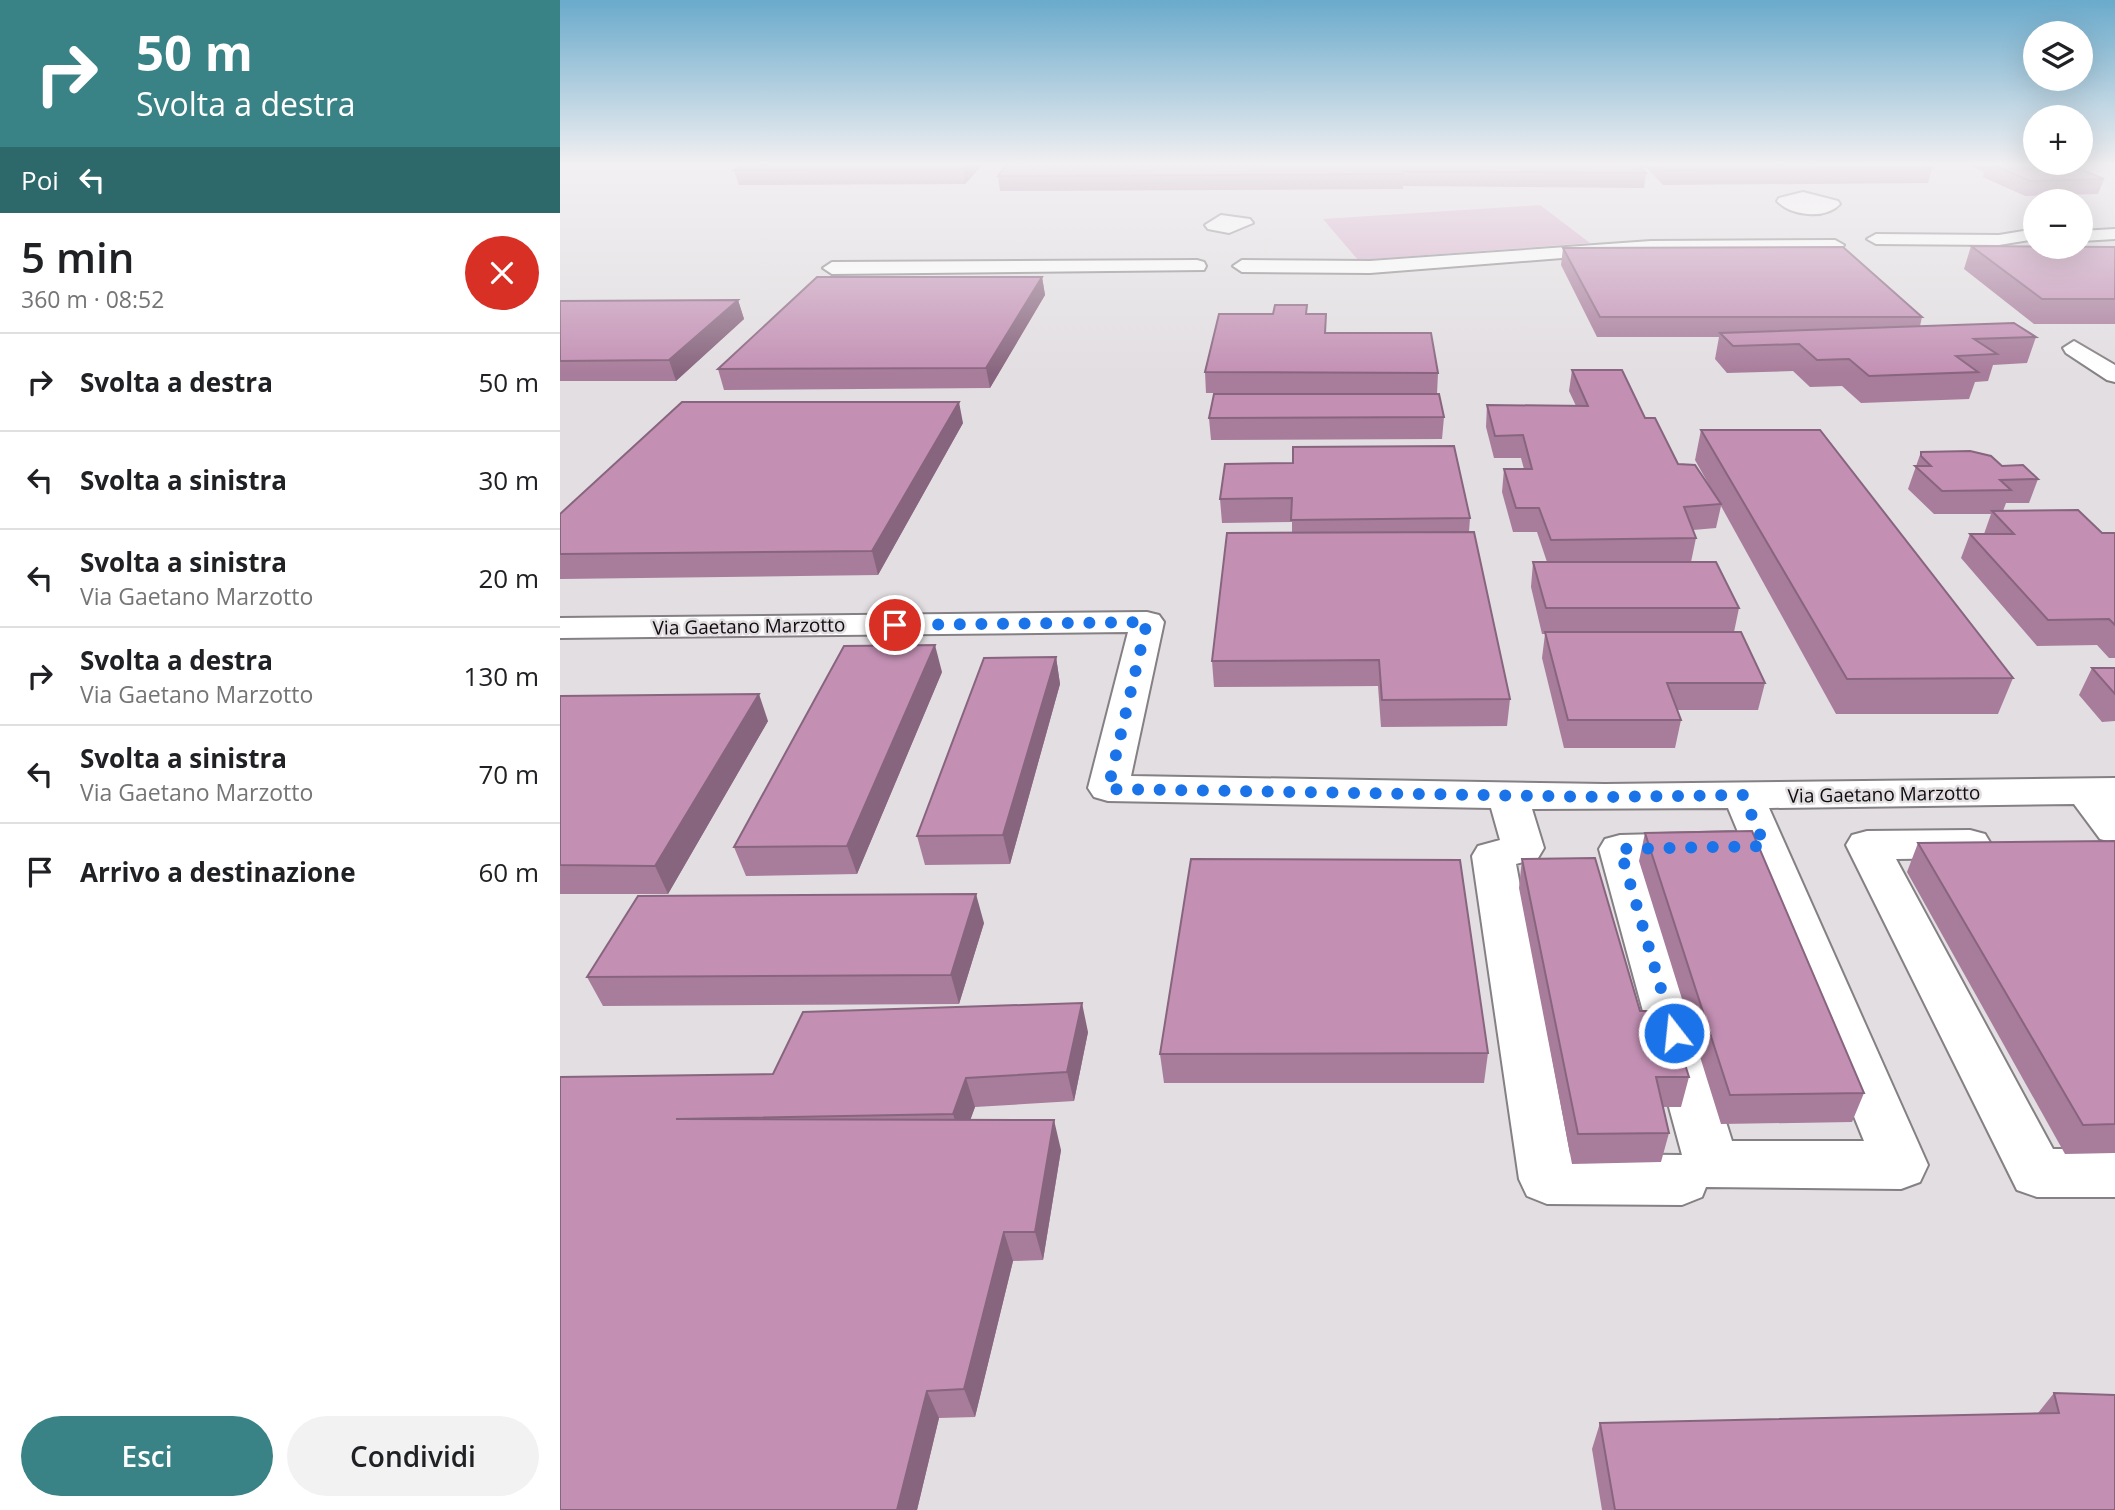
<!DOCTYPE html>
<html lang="it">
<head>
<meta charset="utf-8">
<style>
  body { margin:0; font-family:"Open Sans",sans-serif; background:#f2f2f2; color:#202124; height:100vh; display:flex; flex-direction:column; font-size:26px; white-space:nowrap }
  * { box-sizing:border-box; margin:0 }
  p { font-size:23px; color:#757577 }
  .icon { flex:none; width:38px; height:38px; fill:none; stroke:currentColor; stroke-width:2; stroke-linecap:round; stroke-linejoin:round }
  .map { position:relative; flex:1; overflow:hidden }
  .panel { display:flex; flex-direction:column; background:#fff; width:560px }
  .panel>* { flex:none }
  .guide { background:#398285; color:#fff; overflow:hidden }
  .buttons { position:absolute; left:1463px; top:21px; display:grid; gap:14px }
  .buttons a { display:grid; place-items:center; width:70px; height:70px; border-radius:50%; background:#fff; box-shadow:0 7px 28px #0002; font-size:35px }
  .pin { position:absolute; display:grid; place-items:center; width:60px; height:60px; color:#fff; margin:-30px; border:4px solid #fff; border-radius:50%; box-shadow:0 2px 7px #0007 }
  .me { position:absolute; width:77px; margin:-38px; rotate:344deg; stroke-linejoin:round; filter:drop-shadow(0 0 5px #0008) }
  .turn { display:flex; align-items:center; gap:24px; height:147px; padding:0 21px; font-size:32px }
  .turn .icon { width:91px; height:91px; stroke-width:2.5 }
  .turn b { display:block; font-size:49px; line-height:60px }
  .then { display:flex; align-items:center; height:66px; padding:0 21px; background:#0003; gap:14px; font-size:26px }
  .round { display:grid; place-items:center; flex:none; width:74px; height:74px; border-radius:37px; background:#f2f2f2 }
  .summary { display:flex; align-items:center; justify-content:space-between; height:119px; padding:0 21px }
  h1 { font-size:42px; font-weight:600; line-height:52px }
  .action { display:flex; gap:14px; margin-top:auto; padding:14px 21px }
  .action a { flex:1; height:80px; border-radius:42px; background:#398285; color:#fff; font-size:28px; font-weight:600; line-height:80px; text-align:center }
  .action a+a { background:#f2f2f2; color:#202124 }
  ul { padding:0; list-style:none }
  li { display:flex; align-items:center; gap:21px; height:98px; padding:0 21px; border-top:2px solid #e0e0e0 }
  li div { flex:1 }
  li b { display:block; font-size:26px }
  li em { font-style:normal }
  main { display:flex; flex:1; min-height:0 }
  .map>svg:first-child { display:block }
</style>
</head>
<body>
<main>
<section class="panel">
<div class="guide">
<div class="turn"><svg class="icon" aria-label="right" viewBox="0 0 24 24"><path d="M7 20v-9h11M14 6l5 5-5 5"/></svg><div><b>50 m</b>Svolta a destra</div></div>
<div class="then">Poi<svg class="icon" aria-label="left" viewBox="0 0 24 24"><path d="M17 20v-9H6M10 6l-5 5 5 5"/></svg></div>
</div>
<div class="summary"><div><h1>5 min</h1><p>360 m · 08:52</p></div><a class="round" style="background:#d93025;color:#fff"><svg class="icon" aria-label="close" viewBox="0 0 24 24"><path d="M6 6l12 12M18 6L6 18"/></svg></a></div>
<ul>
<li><svg class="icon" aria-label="right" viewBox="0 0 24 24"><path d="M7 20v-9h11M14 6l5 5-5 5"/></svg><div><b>Svolta a destra</b></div><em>50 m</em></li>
<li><svg class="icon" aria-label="left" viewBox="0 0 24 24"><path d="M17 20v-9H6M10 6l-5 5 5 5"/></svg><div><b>Svolta a sinistra</b></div><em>30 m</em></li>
<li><svg class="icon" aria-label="left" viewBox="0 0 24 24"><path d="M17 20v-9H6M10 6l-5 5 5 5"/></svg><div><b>Svolta a sinistra</b><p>Via Gaetano Marzotto</p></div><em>20 m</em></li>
<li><svg class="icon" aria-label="right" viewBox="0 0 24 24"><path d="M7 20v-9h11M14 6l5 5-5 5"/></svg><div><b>Svolta a destra</b><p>Via Gaetano Marzotto</p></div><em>130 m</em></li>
<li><svg class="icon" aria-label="left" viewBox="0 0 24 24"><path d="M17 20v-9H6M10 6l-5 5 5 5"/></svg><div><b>Svolta a sinistra</b><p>Via Gaetano Marzotto</p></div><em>70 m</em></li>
<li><svg class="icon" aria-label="arrive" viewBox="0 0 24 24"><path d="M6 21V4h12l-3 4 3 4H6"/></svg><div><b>Arrivo a destinazione</b></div><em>60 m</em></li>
</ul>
<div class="action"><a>Esci</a><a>Condividi</a></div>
</section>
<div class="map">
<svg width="1555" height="1510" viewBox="0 0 1555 1510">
  <rect width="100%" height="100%" fill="#e2dee1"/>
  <!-- green -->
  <path fill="#d5acc9" d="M980,205L1030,243L798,260L763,219Z"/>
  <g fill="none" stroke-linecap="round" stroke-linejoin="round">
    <defs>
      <path id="minor" d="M1243,192L1278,201L1280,204C1266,220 1230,216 1217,201L1219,198Z
        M661,215L690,219L693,223L669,233L648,229L645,225Z
        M1475,229V239L1439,245L1316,244L1307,239L1316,234L1439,235Z
        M1555,229V239L1521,241V231Z
        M1275,240L1284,245L1281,249L1091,251L810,273L682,272L673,266L682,260L810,261L1091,241Z
        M637,260L644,262L646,266L644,270L272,274L263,268L272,262Z
        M1514,341L1555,365V382L1547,380L1506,353L1503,348Z
        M587,612L599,615L604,622L571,776L1045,784L1555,778V843L1540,839L1514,804L1209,808L1368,1165L1360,1182L1341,1189L1146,1187L1142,1197L1122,1205L987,1204L967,1196L959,1179L912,856L918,846L940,840L931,808L548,801L534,797L528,788L568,632L0,638V618ZM1168,808L1178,832L1060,835L1045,839L1039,849L1122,1155L1010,1154L956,864L978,858L984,848L972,809ZM1190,861L1304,1141H1172L1085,863Z
        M1410,830L1425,834L1431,844L1425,854L1410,858L1336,859L1493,1149H1555V1197H1477L1457,1190L1286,845L1292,835L1307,831Z"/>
    </defs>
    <!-- minor casing -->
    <use href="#minor" stroke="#848083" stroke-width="4"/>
    <!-- minor -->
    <use href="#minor" fill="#fff" fill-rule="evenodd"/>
  </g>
  <!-- wall -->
  <path fill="#a87c9b" d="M186,163H424L405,184L179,185L174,170Z
    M448,163H1363L1372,168L1368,183L1103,185L1087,168H1082L1086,173L1084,188L843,186V189L440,191L438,176Z
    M1405,163H1505L1544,179L1538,194L1465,196L1423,177L1424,172Z
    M1411,246L1555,247V324H1474L1404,269Z
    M1003,248L1362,317L1360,326L1476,337L1467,363L1433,365L1428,381L1415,382L1409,399L1301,403L1282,386L1250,387L1233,371L1167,373L1155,359L1159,337H1037L1001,265Z
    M482,277L485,295L430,388L164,390L158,369Z
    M178,300L184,319L116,381H0V301Z
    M713,314H766V333L878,373L877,394L646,393L645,372Z
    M1012,370L1085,418L1118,464L1153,492L1135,460L1141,430L1453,678L1438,714H1276L1161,506L1156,528L1133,530L1136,538L1131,562L1179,608L1174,632L1205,683L1198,710H1117L1121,720L1115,748H1004L982,658L985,634H982L971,587L973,562H987L977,532H953L942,492L944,469H964L961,458H934L926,427L927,405L1016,406L1009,391Z
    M884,417L882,439L651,440L649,418Z
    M403,423L318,575L0,579V514Z
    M1361,452L1442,466L1478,479L1469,503H1446L1443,511L1542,533H1555V658H1549L1537,645L1477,646L1401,558L1410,534H1424L1431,514H1374L1348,489Z
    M665,464L910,518L909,532L950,699L947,726L821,727L818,686L654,687L652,661L732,533V522L662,523L660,499Z
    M496,657L500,684L450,864L365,865L357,836Z
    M1532,668H1555V721L1542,722L1519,695Z
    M382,672L297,874L186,876L174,847Z
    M0,696L208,721L108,894H0Z
    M1085,833L1304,1093L1292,1122L1161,1124L1079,861Z
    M1555,841V1153L1505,1154L1347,872L1358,843Z
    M962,859L1129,1077L1121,1107H1103L1109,1133L1101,1162L1012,1164L959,888Z
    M424,923L399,1004L43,1006L27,977Z
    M528,1032L514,1101L415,1107L410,1120L501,1150L483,1260L453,1261L415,1417L379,1418L357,1510H0V1077L213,1074Z
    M928,1053L924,1083H604L600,1054Z
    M1494,1393L1555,1510H1042L1032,1449L1040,1423L1478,1413Z"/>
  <!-- shaded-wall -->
  <path fill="#88657e" d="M408,163H424L405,184L403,169Z
    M482,277L485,295L430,388L426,368Z
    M178,300L184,319L116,381L109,360Z
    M399,402L403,423L318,575L312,551Z
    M375,645L382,672L297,874L287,846Z
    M496,657L500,684L450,864L443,835Z
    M199,694L208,721L108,894L95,866Z
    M416,894L424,923L399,1004L391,975Z
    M522,1003L528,1032L514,1101L507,1072Z
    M406,1078L415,1107L402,1143L393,1114Z
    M494,1120L501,1150L483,1260L475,1232Z
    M444,1232L453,1261L415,1417L404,1389Z
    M367,1391L379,1418L357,1510H337Z"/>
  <!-- building -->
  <path fill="#c390b4" stroke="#88657e" stroke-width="2" d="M186,163H408L403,169L174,170Z
    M448,163H1077L1086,173L842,171L843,174L438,176Z
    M1098,163H1363L1372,168L1105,170Z
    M1429,163H1505L1544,179L1470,181Z
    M1411,246L1555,247V299H1482Z
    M1283,247L1362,317H1040L1003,248Z
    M257,277H482L426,368L158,369Z
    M178,300L109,360L0,361V301Z
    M715,305H747L746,314H766L765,333H871L878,373L645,372L659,314H713Z
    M1454,323L1476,337L1414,339L1437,354L1396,356L1418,372L1309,376L1289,359L1257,360L1239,344L1173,346L1160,333Z
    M1012,370H1062L1085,418H1095L1118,464L1135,465L1161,504L1124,507L1136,538L991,540L979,508H956L944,469H972L963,435L935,436L927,405L1028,406Z
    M654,394H879L884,417L649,418Z
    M122,402H399L312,551L0,554V514Z
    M1141,430H1260L1453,678L1287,679Z
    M894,446L910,518L731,520L732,498L660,499L665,464L733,463V447Z
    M1410,451L1431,456L1442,466L1463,465L1478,479L1440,480L1451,490L1382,491L1355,466H1371L1361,456V452Z
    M1518,510L1542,533H1555V625L1549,619L1488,620L1410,534H1454L1432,511Z
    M914,532L950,699L822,700L819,660L652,661L667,533Z
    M973,562H1156L1179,608H986Z
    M985,632H1181L1205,683H1107L1121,720H1008Z
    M375,645L287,846L174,847L284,646Z
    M496,657L443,835L357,836L424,658Z
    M1532,668H1555V694Z
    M199,694L95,866L0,865V696Z
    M1192,831L1304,1093L1170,1095L1085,833Z
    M1555,841V1124L1523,1125L1358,843Z
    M1035,858L1080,1011H1108L1129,1077H1096L1109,1133L1018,1134L962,859Z
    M631,859L900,860L928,1053L600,1054Z
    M416,894L391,975L27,977L78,896Z
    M522,1003L507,1072L406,1078L393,1114L116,1119L494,1120L475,1232H444L404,1389L367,1391L337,1510H0V1077L213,1074L243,1012Z
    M1494,1393L1555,1395V1510H1055L1040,1423L1499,1413Z"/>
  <!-- sky -->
  <linearGradient id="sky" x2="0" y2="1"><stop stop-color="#6aaacb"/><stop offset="0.44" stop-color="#f2f0f2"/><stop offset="1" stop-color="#f2f0f2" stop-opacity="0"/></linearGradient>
  <rect width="1555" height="374" fill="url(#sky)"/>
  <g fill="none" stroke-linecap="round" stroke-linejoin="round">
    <!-- route -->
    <path stroke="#1a73e8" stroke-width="12" stroke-dasharray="0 21.6" d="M335,625L587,622L548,789L1045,797L1183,795L1205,846L1060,849L1114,1033"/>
  </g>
  <g text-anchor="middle" stroke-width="5" stroke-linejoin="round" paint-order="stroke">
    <!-- street labels -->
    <g font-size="19" fill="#0e0c0d" stroke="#e2dee1">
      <text transform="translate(189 626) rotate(-1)" y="7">Via Gaetano Marzotto</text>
      <text transform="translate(1324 794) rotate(-1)" y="7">Via Gaetano Marzotto</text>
    </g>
  </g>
</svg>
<div class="buttons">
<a><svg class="icon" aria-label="layers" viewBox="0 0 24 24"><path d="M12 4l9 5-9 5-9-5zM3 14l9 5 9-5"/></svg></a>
<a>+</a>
<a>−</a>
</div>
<div class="pin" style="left:335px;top:625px;background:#d93025"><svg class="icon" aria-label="arrive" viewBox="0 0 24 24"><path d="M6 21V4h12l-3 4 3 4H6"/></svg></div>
<svg class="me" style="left:1114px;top:1033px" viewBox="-20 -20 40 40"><circle r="17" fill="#1a73e8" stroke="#fff" stroke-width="3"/><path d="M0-11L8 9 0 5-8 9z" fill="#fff"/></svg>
</div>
</main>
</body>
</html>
